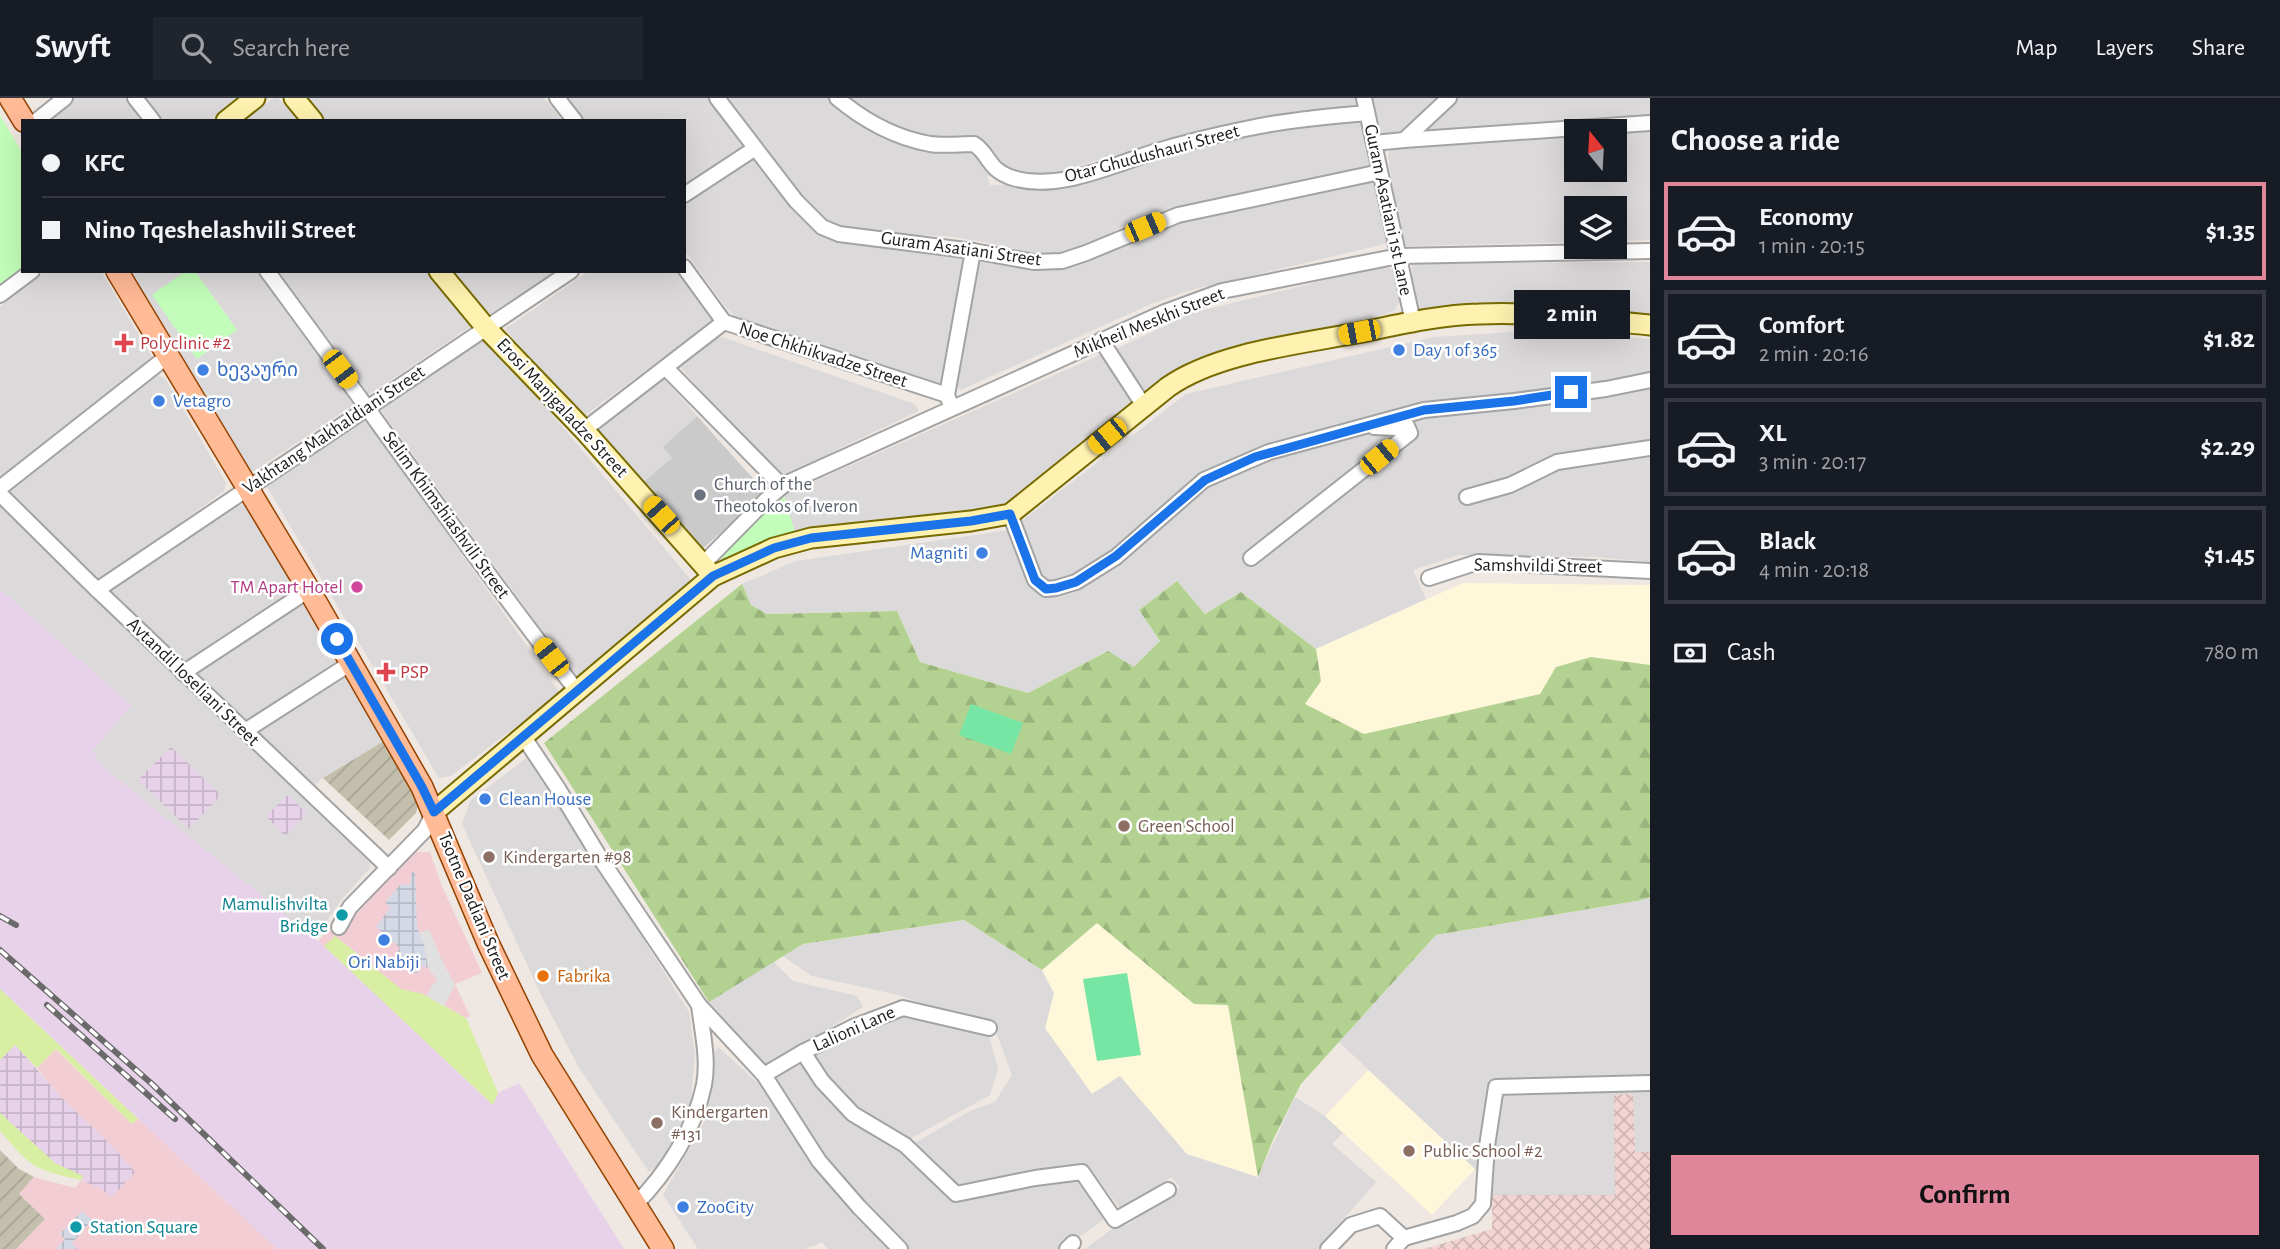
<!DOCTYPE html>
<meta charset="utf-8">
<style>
body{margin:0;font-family:"Alegreya Sans","Noto Sans Georgian",sans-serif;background:#20242c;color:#f1f3f6;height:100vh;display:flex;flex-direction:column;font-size:26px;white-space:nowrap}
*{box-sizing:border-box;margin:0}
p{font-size:23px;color:#9ea1a6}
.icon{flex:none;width:38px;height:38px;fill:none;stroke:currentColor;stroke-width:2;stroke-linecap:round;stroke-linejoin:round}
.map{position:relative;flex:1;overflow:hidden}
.side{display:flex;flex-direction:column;background:#171b24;width:630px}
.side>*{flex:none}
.top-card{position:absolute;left:21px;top:21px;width:665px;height:154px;border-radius:0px;box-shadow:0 7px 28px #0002;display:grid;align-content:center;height:154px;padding:0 21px;background:#171b24}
.needle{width:46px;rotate:342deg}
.tools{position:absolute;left:1564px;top:21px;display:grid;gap:14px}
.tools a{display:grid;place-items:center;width:63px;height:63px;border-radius:0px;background:#171b24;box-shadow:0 7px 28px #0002;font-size:35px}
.end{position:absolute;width:32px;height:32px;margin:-16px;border:9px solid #1a73e8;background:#fff;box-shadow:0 0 0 4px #fff}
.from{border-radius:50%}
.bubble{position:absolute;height:49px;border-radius:0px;background:#171b24;box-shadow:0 7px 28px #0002;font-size:23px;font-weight:700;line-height:49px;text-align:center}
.car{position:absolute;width:21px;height:42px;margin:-21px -10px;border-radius:9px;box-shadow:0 0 5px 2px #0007;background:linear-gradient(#f5c518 24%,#345 0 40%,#f5c518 0 76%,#345 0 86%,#f5c518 0)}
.top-card b{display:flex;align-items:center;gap:24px;height:66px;font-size:26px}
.top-card b+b{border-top:2px solid #363941}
.top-card i{width:18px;height:18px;background:#f1f3f6}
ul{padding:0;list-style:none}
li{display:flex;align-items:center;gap:21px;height:98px;margin:0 14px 10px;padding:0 7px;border:4px solid #363941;border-radius:0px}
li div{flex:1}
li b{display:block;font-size:26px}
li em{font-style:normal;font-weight:700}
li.active{border-color:#df869b}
li>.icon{width:63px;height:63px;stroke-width:1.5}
h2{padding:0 21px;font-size:32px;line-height:84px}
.pay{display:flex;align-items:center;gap:18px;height:77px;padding:0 21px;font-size:26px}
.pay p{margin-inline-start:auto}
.cta{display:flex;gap:14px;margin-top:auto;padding:14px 21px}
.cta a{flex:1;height:80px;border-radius:0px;background:#df869b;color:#111;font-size:28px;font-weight:700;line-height:80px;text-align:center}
header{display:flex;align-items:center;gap:42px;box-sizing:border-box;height:98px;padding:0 35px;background:#171b24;border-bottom:2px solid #363941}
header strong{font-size:33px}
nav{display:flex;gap:38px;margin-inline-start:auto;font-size:24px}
.search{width:490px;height:63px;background:#20242c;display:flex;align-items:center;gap:18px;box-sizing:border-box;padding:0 24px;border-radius:0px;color:#9ea1a6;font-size:26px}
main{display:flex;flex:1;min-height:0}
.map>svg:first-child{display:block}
</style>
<header>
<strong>Swyft</strong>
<div class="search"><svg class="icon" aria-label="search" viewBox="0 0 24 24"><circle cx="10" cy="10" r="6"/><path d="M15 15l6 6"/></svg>Search here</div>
<nav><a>Map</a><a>Layers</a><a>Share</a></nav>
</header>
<main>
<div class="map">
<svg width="1650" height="1151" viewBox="0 0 1650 1151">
<defs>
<pattern id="industrial-grid" width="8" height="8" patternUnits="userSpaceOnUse" patternTransform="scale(1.75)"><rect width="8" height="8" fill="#e8d2e9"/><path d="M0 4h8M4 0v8" fill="none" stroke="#c6b4c7"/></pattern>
<pattern id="military-cross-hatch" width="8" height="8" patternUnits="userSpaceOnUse" patternTransform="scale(1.75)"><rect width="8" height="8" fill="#f2d4d2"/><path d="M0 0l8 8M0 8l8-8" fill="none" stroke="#cfb5b4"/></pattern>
<pattern id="construction-furrows" width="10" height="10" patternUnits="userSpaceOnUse" patternTransform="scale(1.75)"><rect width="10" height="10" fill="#c4bfac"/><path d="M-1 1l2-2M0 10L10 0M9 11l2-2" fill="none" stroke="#a8a493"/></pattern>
<pattern id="forest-firs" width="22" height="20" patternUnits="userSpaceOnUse" patternTransform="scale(1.75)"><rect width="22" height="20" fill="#b3d292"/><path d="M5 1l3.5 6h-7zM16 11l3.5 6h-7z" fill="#99b47d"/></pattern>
<pattern id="plaza-grid" width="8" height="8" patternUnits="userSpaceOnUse" patternTransform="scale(1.75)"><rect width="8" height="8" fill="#d5d9e5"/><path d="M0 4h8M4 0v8" fill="none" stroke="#b6bac4"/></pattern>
</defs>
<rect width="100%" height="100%" fill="#efe7e1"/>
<g fill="#dbd9d9">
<polygon points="71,0 125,0 142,23 39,23"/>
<polygon points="145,0 238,0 210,23 163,23"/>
<polygon points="273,0 278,0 298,23 244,23"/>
<polygon points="304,0 544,0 563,23 323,23"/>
<polygon points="566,0 710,0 745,48 684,89 684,23 584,23"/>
<polygon points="727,0 828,0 868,27 973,51 1004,79 987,78 990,87 1084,85 1163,57 1247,36 1333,23 1361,25 1366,32 1372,68 1162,113 1128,126 1078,152 1065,157 1048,158 979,143 946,138 889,136 839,129 826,125 800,98"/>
<polygon points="848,0 1355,0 1357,9 1249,26 1142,49 1044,78 1017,75 1000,69 983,47 925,41 865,15"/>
<polygon points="1372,0 1440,0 1404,34 1382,37"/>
<polygon points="1458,0 1650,0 1650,20 1623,19 1421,35"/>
<polygon points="1650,30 1650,142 1615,143 1615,110 1577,110 1577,144 1403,148 1388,59 1389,54 1396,49 1577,35 1577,72 1615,72 1615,33"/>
<polygon points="754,58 811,128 824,139 846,144 964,157 967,166 942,286 758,232 739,222 727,211 684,152 684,106"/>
<polygon points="1374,80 1389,145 1187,193 1151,206 961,292 954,286 981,161 1042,170 1158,129"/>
<polygon points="1650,164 1650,220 1505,211 1416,213 1411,165"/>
<polygon points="1383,168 1391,171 1397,180 1399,204 1395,212 1384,217 1219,254 1190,263 1147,295 1139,292 1114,252 1192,215"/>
<polygon points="46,173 101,173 154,262 3,383 0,380 0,209"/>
<polygon points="122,173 186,173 153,198 237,232 195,173 257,173 356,305 248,377"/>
<polygon points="274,173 430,173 476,225 368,297"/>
<polygon points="448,173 560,173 496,217 485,219"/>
<polygon points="589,173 678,173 714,221 583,319 505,231"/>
<polygon points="1532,233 1650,241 1650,464 1595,459 1459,457 1413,472 1426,501 1316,551 1241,494 1160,543 1133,571 1108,553 1028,595 920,564 897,513 767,516 751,507 742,486 796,463 1010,432 1186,296 1434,239"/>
<polygon points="716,237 915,306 919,313 842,349 781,382 680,269"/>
<polygon points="487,239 691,482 576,579 380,311"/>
<polygon points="1104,255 1136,304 1013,405 998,410 819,431 796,438 784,397"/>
<polygon points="154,276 165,280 226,385 224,393 106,479 98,482 10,397 9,391"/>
<polygon points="660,276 697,318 663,349 672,360 641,386 595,335"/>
<polygon points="365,319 560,595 451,678 439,680 266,387"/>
<polygon points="0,399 94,490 239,639 370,765 369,771 341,802 315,841 102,668 93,653 130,607 0,491"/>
<polygon points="235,406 245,407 298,492 184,570 109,493 111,487"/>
<polygon points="301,503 305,504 337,567 246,624 240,622 192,578"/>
<polygon points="339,576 346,578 384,643 323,680 313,689 252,633"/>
<polygon points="529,658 689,914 695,957 690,1010 660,1065 649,1074 578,968 542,899 462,726 470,703"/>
<polygon points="1650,799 1650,1054 1635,1054 1633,996 1615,1098 1492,1097 1475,1071 1339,944 1436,837 1641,802"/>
<polygon points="964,822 1042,872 1054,895 1120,977 1187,1056 1258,1079 1295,999 1325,1018 1343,1035 1332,1046 1376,1084 1317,1151 1085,1151 1113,1130 1129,1126 1180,1089 1171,1079 1122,1113 1087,1067 972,1090 958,1089 913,1046 970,1013 995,1004 1012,977 994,928 966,922 899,897 812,878 783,858 803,846"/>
<polygon points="773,863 793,883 857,898 863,909 763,972 739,947 709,904"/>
<polygon points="898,916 988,934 998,971 990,997 906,1043 855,1013 811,959 870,925"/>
<polygon points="718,949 758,985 836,1095 890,1151 828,1151 822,1144 805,1151 698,1151 663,1097 707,1019 708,963"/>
<polygon points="806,964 853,1025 892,1043 957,1103 1083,1079 1107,1119 1062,1151 908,1151 830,1068 772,982"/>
</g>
<polygon fill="#f2ced4" points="414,754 430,754 442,788 482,875 455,886 470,918 466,920 423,896 401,891 339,841 161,1042 277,1151 16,1151 45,1121 19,1096 34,1079 75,1090 81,1082 99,1090 112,1099 124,1062 60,998 37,970 55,951 132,1026 138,1021 151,1032 328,832 330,833 336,826 342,831"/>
<g fill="url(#industrial-grid)">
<polygon points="171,649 221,697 189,731 138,682"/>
<polygon points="288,697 307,716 285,738 266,718"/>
<polygon points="15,946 60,998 115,1051 135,1074 112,1099 99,1090 81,1082 82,1078 55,1065 0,1015 0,962"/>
</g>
<g fill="#fff7da">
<polygon points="1177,483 1205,516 1241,494 1316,551 1463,485 1650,487 1650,799 1642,802 1436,837 1301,986 1273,1042 1258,1079 1187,1056 1120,978 1092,996 1045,930 1054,895 1042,872 964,822 803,846 773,863 742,486 751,507 767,516 897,513 920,564 1028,595 1108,553 1134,571 1160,543 1139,512"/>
<polygon points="1368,972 1475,1071 1432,1117 1325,1018"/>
</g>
<polygon fill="#cacaca" points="697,318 766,395 701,452 641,386 672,360 663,349"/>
<polygon fill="url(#military-cross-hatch)" points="1633,996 1635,1054 1650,1054 1650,1151 1424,1151 1492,1131 1492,1097 1615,1097 1614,997"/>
<polygon fill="#e8d2e9" points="0,491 131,607 93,653 102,668 324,848 493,1007 498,995 519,985 624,1151 277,1151 0,891"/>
<g fill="url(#construction-furrows)">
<polygon points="384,643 419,704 416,715 389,742 323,680"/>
<polygon points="0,1052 19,1071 34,1079 19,1096 45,1121 16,1151 0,1151"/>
</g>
<g fill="#d8eea2">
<polygon points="335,838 401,891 423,896 466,920 498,995 493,1007 324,848"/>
<polygon points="0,891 138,1021 132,1026 56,951 37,970 15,947 0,962"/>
<path d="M0 1015 55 1065 83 1078 81 1082C33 1071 32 1070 0 1033Z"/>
</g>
<polygon fill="url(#forest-firs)" points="1177,483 1205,516 1241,494 1316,551 1321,583 1305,606 1364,636 1540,596 1556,569 1591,559 1650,567 1650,799 1642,802 1436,837 1301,986 1273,1042 1258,1079 1228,907 1194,906 1097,825 1042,872 964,822 803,846 709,904 544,645 742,486 751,507 767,516 897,513 920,564 1028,595 1108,553 1134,569 1160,543 1139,512"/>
<g fill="#c2feb9">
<polygon points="0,17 23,56 23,169 0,187"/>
<polygon points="186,173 195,173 237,232 197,261 152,197"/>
<polygon points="784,397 796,438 726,468 719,456"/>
</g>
<g fill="#77e5a3">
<polygon points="971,606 1023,625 1011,656 959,637"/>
<polygon points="1127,875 1141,957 1097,963 1083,881"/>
</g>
<polygon fill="#e0e0e0" points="429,831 443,865 455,886 444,908 426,898 437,881 428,870 420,835"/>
<g fill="url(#plaza-grid)">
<polygon points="412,774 415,774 417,829 424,847 428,870 423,868 417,875 414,875 403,865 404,862 397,854 400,850 376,829 390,810 385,804 401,786 410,787"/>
<polygon points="82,1113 92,1122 72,1145 78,1151 56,1151 65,1141 60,1136"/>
</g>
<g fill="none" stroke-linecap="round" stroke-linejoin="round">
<defs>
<g id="street">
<polyline points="135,0 153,23"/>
<polyline points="557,0 575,23"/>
<polyline points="717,0 796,103 822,129 839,136 973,153 1034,164 1062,163 1086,155 1178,117 1380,74"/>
<path d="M837 0C863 22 896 40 930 46 944 48 960 46 974 46 990 56 987 72 1013 80 1058 94 1115 66 1157 53 1186 44 1216 37 1245 31 1286 22 1326 19 1367 15"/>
<polyline points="1364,0 1413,224"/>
<polyline points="36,23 65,0"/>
<polyline points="1404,42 1650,25"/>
<polyline points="1374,45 1404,42 1449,0"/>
<polyline points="684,97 754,51"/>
<polyline points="684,169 724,224 947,297"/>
<path d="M267 173C371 313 470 456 577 593"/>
<polyline points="0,197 32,173"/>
<polyline points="1101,242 1144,308"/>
<polyline points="666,270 782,388"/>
<polyline points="950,305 947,297 973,153"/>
<polyline points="584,332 724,224"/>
<polyline points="0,390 169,257"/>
<polyline points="0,396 89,484 389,770"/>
<polyline points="1467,399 1510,387 1557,364 1650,350"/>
<polyline points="1010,416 1035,482 1046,491 1056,490 1076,484 1116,459 1204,382 1269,354 1424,312 1514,303 1606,291 1650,282"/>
<polyline points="1251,460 1410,335 1407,328 1395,330 1374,329"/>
<polyline points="704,465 766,402 785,386 1165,214 1222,193 1399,158 1650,153"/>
<polyline points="1429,480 1478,464 1650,473"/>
<polyline points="97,492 571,173"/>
<polyline points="183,575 309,492"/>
<polyline points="245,633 351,565"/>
<polyline points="523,638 557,689 602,763 699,907 764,977 819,1063 859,1109 900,1151"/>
<polyline points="339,829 350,809 425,732 434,714"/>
<polyline points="803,954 822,983 853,1016 905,1047 956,1096 1035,1080 1082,1074 1115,1122 1168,1092"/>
<polyline points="764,977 803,954 853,929 903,910 989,930"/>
<path d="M635 1107C666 1076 695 1031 704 987 709 961 702 933 699 907"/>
<polyline points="1404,1140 1457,1125 1473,1118 1483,1106 1487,1048 1496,989 1650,985"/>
<polyline points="1067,1151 1073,1145"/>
<polyline points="1328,1151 1351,1127 1380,1118 1404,1140"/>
<polyline points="1394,1151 1404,1140"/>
</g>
<g id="secondary">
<polyline points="294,0 313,23"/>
<polyline points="226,23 255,0"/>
<polyline points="439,173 487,231 584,332 713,478"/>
<path d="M434 714 713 478 774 450 811 440 971 423 1010 416 1168 289C1216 255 1299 246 1357 235 1397 227 1438 217 1479 216 1535 213 1594 222 1650 227"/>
</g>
<g id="primary">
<polyline points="10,0 24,23"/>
<polyline points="117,173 309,492 422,689 488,845 542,957 663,1151"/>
</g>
</defs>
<use href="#street" stroke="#a3a3a3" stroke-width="18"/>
<use href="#secondary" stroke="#776a00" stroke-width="23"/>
<use href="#primary" stroke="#954300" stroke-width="24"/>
<use href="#street" stroke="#fff" stroke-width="14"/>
<use href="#secondary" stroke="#fff1af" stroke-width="19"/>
<use href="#primary" stroke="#ffba96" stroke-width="21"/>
<defs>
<g id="rail">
<polyline points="0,818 16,827"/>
<polyline points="0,852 152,986 323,1151"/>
<polyline points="47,907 175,1021"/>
</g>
</defs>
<use href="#rail" stroke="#6a6a6a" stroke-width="6"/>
<use href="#rail" stroke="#fff" stroke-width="3.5" stroke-dasharray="10" stroke-linecap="butt"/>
</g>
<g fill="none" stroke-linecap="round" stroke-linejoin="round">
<polyline stroke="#1a73e8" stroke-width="9" points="337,541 422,689 434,714 713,478 774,450 811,440 971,423 1010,416 1035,482 1046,491 1056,490 1076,484 1116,458 1205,382 1255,359 1424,312 1514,303 1571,294"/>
</g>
<g fill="#e0444e" stroke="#fff" stroke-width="2.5">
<path d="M120.5 234.5h7v7h7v7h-7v7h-7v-7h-7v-7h7z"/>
<path d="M382.5 563.5h7v7h7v7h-7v7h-7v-7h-7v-7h7z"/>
</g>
<g fill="#3f7fe0" stroke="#fff" stroke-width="2.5">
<circle cx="1399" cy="252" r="7"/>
<circle cx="203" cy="272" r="7"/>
<circle cx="159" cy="303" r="7"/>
<circle cx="982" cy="455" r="7"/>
<circle cx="485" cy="701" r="7"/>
<circle cx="384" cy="842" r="7"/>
<circle cx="683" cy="1109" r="7"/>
</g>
<circle fill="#6b7280" stroke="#fff" stroke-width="2.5" cx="700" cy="397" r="7"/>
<circle fill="#d1479c" stroke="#fff" stroke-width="2.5" cx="357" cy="489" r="7"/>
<g fill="#8d6e63" stroke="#fff" stroke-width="2.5">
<circle cx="1124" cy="728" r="7"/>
<circle cx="489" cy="759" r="7"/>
<circle cx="657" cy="1025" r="7"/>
<circle cx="1409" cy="1053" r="7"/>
</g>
<g fill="#0f9aa8" stroke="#fff" stroke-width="2.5">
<circle cx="342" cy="817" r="7"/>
<circle cx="76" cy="1129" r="7"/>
</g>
<circle fill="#e8710a" stroke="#fff" stroke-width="2.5" cx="543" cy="878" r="7"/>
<g text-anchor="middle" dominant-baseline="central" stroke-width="5" stroke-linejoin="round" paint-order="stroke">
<g font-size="19" fill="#1c1c1c" stroke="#fff">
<text transform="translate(1152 56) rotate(-15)">Otar Ghudushauri Street</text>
<text transform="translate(1388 112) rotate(78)">Guram Asatiani 1st Lane</text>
<text transform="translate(961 151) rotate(8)">Guram Asatiani Street</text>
<text transform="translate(1149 225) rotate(-22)">Mikheil Meskhi Street</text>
<text transform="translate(823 257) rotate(18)">Noe Chkhikvadze Street</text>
<text transform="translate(562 310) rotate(47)">Erosi Manjgaladze Street</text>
<text transform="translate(334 332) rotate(-34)">Vakhtang Makhaldiani Street</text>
<text transform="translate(446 417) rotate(54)">Selim Khimshiashvili Street</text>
<text transform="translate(1538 468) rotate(1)">Samshvildi Street</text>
<text transform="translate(193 584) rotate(44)">Avtandil Ioseliani Street</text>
<text transform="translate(474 808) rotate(67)">Tsotne Dadiani Street</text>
<text transform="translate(854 931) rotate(-24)">Lalioni Lane</text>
</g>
<g font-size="19" fill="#be3a42" stroke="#fff" text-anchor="start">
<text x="140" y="245">Polyclinic #2</text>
<text x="400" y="574">PSP</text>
</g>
<g font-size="19" fill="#366cbe" stroke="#fff" text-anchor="start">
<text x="1413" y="252">Day 1 of 365</text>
<text x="217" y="272">ხევაური</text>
<text x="173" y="303">Vetagro</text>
<text x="968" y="455" text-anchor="end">Magniti</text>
<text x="499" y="701">Clean House</text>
<text x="384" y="864" text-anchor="middle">Ori Nabiji</text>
<text x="697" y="1109">ZooCity</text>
</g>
<g font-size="19" fill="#5b616d" stroke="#fff" text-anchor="start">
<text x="714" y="386">Church of the<tspan x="714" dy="22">Theotokos of Iveron</tspan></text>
</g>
<g font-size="19" fill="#b23c85" stroke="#fff" text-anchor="end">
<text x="343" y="489">TM Apart Hotel</text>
</g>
<g font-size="19" fill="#785e54" stroke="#fff" text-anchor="start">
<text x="1138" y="728">Green School</text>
<text x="503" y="759">Kindergarten #98</text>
<text x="671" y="1014">Kindergarten<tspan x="671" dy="22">#131</tspan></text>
<text x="1423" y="1053">Public School #2</text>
</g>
<g font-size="19" fill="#0d838f" stroke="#fff" text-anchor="end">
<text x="328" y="806">Mamulishvilta<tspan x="328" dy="22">Bridge</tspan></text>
<text x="90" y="1129" text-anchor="start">Station Square</text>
</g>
<g font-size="19" fill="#c56008" stroke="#fff" text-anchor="start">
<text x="557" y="878">Fabrika</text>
</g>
</g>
</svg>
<div class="tools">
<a><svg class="needle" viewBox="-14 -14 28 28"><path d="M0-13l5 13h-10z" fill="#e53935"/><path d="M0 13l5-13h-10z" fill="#9ea1a6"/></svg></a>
<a><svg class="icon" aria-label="layers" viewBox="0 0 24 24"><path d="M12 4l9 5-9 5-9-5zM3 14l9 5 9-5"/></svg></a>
</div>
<i class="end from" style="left:337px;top:541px"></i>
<i class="end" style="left:1571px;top:294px"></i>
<div class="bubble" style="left:1514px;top:192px;width:116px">2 min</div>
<i class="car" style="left:1145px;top:129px;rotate:67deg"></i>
<i class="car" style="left:1359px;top:234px;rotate:259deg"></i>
<i class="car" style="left:340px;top:271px;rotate:143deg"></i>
<i class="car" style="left:1107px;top:338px;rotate:231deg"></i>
<i class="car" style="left:1379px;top:359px;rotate:51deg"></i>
<i class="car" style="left:661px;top:417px;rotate:318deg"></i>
<i class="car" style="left:551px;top:559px;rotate:322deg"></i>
<div class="top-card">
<b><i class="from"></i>KFC</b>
<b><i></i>Nino Tqeshelashvili Street</b>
</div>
</div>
<section class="side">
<h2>Choose a ride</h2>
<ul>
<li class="active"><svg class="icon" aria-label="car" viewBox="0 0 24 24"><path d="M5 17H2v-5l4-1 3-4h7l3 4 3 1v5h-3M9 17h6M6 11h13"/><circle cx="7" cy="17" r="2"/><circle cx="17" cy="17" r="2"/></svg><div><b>Economy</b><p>1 min · 20:15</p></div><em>$1.35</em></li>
<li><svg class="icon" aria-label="car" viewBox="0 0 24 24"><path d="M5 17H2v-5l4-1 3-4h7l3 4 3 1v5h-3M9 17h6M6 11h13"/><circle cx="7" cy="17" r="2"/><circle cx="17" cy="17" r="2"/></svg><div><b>Comfort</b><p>2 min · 20:16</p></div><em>$1.82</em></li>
<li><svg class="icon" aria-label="car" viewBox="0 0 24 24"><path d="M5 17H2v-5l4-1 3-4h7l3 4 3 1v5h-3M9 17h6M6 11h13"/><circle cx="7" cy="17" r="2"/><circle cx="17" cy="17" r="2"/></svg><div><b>XL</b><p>3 min · 20:17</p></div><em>$2.29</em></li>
<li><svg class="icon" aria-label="car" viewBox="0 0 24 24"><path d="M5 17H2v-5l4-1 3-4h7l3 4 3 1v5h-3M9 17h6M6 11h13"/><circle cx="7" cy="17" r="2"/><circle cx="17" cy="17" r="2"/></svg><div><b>Black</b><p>4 min · 20:18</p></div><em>$1.45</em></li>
</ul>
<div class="pay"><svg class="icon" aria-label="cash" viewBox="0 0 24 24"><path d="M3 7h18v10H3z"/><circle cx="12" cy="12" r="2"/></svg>Cash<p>780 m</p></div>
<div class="cta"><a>Confirm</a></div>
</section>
</main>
